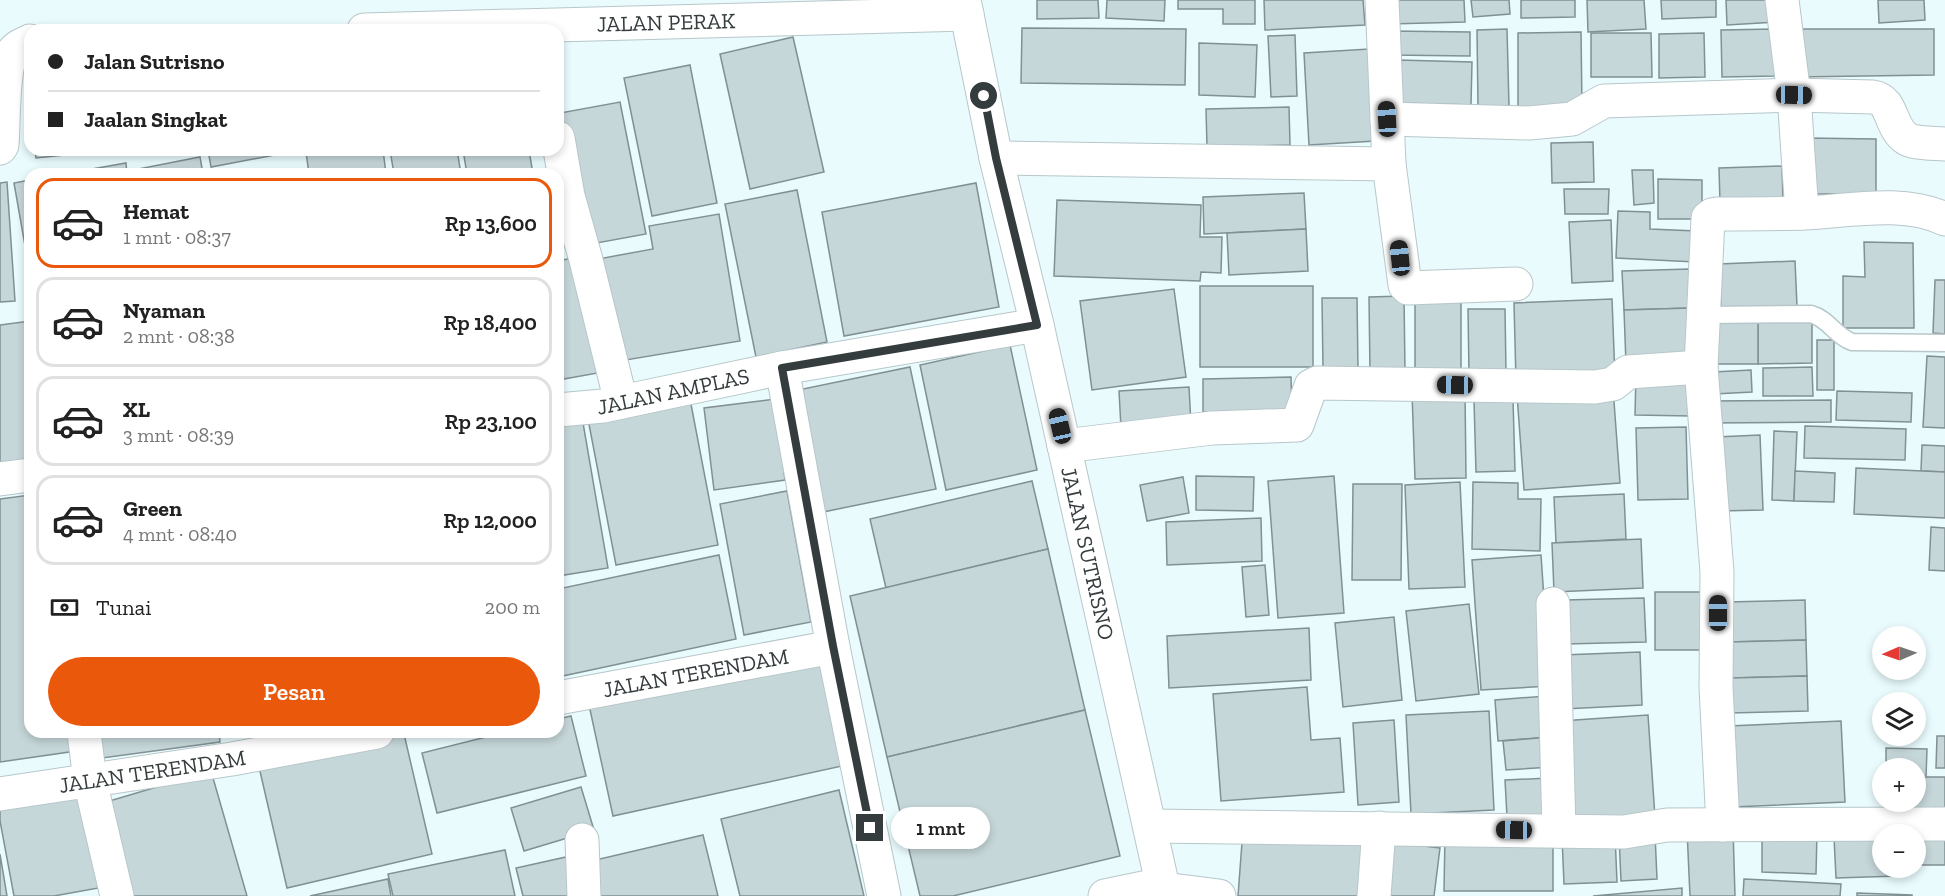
<!DOCTYPE html>
<html lang="id">
<meta charset="utf-8">
<style>
body{margin:0;font-family:"Zilla Slab",serif;background:#f6f6f6;color:#222;height:100vh;display:flex;flex-direction:column;font-size:22px;white-space:nowrap}
*{box-sizing:border-box;margin:0}
p{font-size:20px;color:#767676}
.icon{flex:none;width:33px;height:33px;fill:none;stroke:currentColor;stroke-width:2;stroke-linecap:round;stroke-linejoin:round}
.map{position:relative;flex:1;overflow:hidden}
.side{position:absolute;left:24px;top:168px;width:540px;height:570px;display:flex;flex-direction:column;background:#fff;border-radius:18px;box-shadow:0 3px 9px #0003}
.side>*{flex:none}
.top-card{position:absolute;left:24px;top:24px;width:540px;height:132px;border-radius:18px;box-shadow:0 3px 9px #0003;display:grid;align-content:center;height:132px;padding:0 24px;background:#fff}
.needle{width:39px;rotate:268deg}
.tools{position:absolute;left:1872px;top:626px;display:grid;gap:12px}
.tools a{display:grid;place-items:center;width:54px;height:54px;border-radius:50%;background:#fff;box-shadow:0 3px 9px #0003;font-size:30px}
.end{position:absolute;width:27px;height:27px;margin:-14px;border:8px solid #353c3d;background:#fff;box-shadow:0 0 0 3px #fff}
.from{border-radius:50%}
.bubble{position:absolute;height:42px;border-radius:21px;background:#fff;box-shadow:0 3px 9px #0003;font-size:20px;font-weight:600;line-height:42px;text-align:center}
.car{position:absolute;width:18px;height:36px;margin:-18px -9px;border-radius:8px;box-shadow:0 0 4px 2px #0007;background:linear-gradient(#222 24%,#8ab4d8 0 40%,#222 0 76%,#8ab4d8 0 86%,#222 0)}
.top-card b{display:flex;align-items:center;gap:21px;height:57px;font-size:22px}
.top-card b+b{border-top:2px solid #e0e0e0}
.top-card i{width:15px;height:15px;background:#222}
ul{padding:10px 0 0;list-style:none}
li{display:flex;align-items:center;gap:18px;height:90px;margin:0 12px 9px;padding:0 12px;border:3px solid #e0e0e0;border-radius:18px}
li div{flex:1}
li b{display:block;font-size:22px}
li em{font-style:normal;font-weight:600}
li.current{border-color:#ea580c}
li>.icon{width:54px;height:54px;stroke-width:1.5}
.pay{display:flex;align-items:center;gap:15px;height:66px;padding:0 24px;font-size:22px}
.pay p{margin-inline-start:auto}
.action{display:flex;gap:12px;margin-top:auto;padding:12px 24px}
.action a{flex:1;height:69px;border-radius:36px;background:#ea580c;color:#fff;font-size:24px;font-weight:600;line-height:69px;text-align:center}
.map>svg:first-child{display:block}
</style>
<div class="map">
<svg width="1945" height="896" viewBox="0 0 1945 896">
<rect width="100%" height="100%" fill="#e9fbfd"/>
<g fill="#c6d7d9" stroke="#819093" stroke-width="1.5">
<polygon points="1037,0 1098,0 1099,18 1037,19"/>
<polygon points="1107,0 1165,0 1164,21 1106,18"/>
<polygon points="1178,0 1255,0 1255,24 1223,24 1223,9 1178,9"/>
<polygon points="1264,0 1363,0 1365,25 1265,30"/>
<polygon points="1389,0 1464,0 1465,22 1390,24"/>
<polygon points="1471,0 1509,0 1510,14 1473,17"/>
<polygon points="1521,0 1575,0 1575,17 1521,18"/>
<polygon points="1587,0 1644,0 1646,29 1588,32"/>
<polygon points="1661,0 1716,0 1716,17 1662,19"/>
<polygon points="1726,0 1776,0 1777,22 1727,25"/>
<polygon points="1878,0 1924,0 1925,20 1879,23"/>
<polygon points="1022,28 1186,29 1185,85 1021,83"/>
<polygon points="1507,29 1509,106 1478,107 1477,30"/>
<polygon points="1774,29 1775,76 1722,77 1721,30"/>
<polygon points="1795,29 1934,29 1934,75 1795,77"/>
<polygon points="1390,31 1470,32 1470,56 1390,55"/>
<polygon points="1581,32 1582,107 1518,108 1518,33"/>
<polygon points="1591,33 1651,33 1652,77 1591,77"/>
<polygon points="1704,33 1705,77 1659,78 1659,34"/>
<polygon points="1295,35 1297,96 1271,97 1268,36"/>
<polygon points="793,37 824,172 750,189 720,54"/>
<polygon points="1199,43 1257,45 1255,97 1199,95"/>
<polygon points="1369,49 1375,141 1309,145 1304,53"/>
<polygon points="1398,60 1472,62 1471,105 1397,103"/>
<polygon points="690,65 717,203 652,216 624,78"/>
<polygon points="620,102 646,234 586,245 560,113"/>
<polygon points="1289,107 1290,145 1207,147 1206,109"/>
<polygon points="1807,138 1876,139 1876,194 1807,194"/>
<polygon points="1593,142 1594,182 1552,183 1551,143"/>
<polygon points="35,150 114,150 36,158"/>
<polygon points="208,150 274,150 275,155 211,167"/>
<polygon points="318,150 383,150 386,174 309,174 306,152"/>
<polygon points="390,150 457,150 461,174 394,174"/>
<polygon points="463,150 529,150 533,174 467,174"/>
<polygon points="200,157 203,174 129,174 128,171"/>
<polygon points="126,163 127,174 64,174"/>
<polygon points="1782,166 1783,200 1720,202 1719,168"/>
<polygon points="1632,170 1653,170 1654,203 1634,205"/>
<polygon points="1658,179 1702,180 1702,219 1658,219"/>
<polygon points="30,180 30,274 14,183"/>
<polygon points="7,182 15,301 0,302 0,183"/>
<polygon points="976,183 999,307 844,336 822,212"/>
<polygon points="1564,189 1609,189 1608,214 1565,214"/>
<polygon points="797,190 827,342 756,357 725,204"/>
<polygon points="1304,193 1306,229 1204,234 1203,197"/>
<polygon points="1057,200 1201,205 1200,237 1222,237 1221,273 1201,272 1200,281 1054,276"/>
<polygon points="1618,211 1650,212 1650,229 1696,231 1695,262 1616,258"/>
<polygon points="719,214 740,341 614,362 598,259 653,249 649,226"/>
<polygon points="1611,220 1613,281 1572,283 1569,222"/>
<polygon points="1306,229 1308,271 1229,275 1227,233"/>
<polygon points="1864,242 1913,243 1914,328 1843,328 1843,276 1865,277"/>
<polygon points="577,257 598,373 558,380 558,261"/>
<polygon points="1795,261 1797,306 1721,309 1719,264"/>
<polygon points="1689,269 1690,308 1624,310 1622,271"/>
<polygon points="1935,280 1945,280 1945,334 1933,333"/>
<rect x="1200" y="286" width="113" height="81"/>
<polygon points="1174,289 1186,377 1092,390 1080,301"/>
<polygon points="1404,296 1405,372 1370,373 1369,297"/>
<polygon points="1322,298 1357,298 1358,369 1323,369"/>
<rect x="1415" y="298" width="46" height="75"/>
<polygon points="1612,299 1615,378 1516,381 1514,303"/>
<polygon points="1690,308 1692,362 1626,364 1624,310"/>
<polygon points="1468,309 1505,309 1506,374 1469,374"/>
<polygon points="30,321 30,464 0,467 0,325"/>
<polygon points="1758,321 1812,321 1812,363 1758,364"/>
<polygon points="1758,321 1758,364 1713,364 1712,322"/>
<rect x="1817" y="340" width="17" height="50"/>
<polygon points="1010,345 1037,470 946,490 920,365"/>
<polygon points="1927,356 1945,357 1945,428 1923,427"/>
<polygon points="910,367 936,489 823,512 798,390"/>
<polygon points="1812,367 1813,396 1763,396 1763,368"/>
<polygon points="1751,370 1752,392 1714,394 1713,372"/>
<polygon points="1636,375 1691,376 1691,416 1635,415"/>
<polygon points="1291,377 1292,410 1203,412 1203,379"/>
<polygon points="1189,387 1191,424 1121,428 1119,391"/>
<polygon points="1613,388 1620,483 1524,490 1517,395"/>
<polygon points="1465,391 1466,478 1415,479 1412,393"/>
<polygon points="1837,391 1912,393 1911,422 1836,420"/>
<polygon points="690,399 718,545 616,565 588,419"/>
<polygon points="775,399 785,480 714,490 704,408"/>
<polygon points="1513,399 1515,471 1476,472 1474,400"/>
<polygon points="1831,400 1831,422 1709,423 1708,401"/>
<polygon points="582,417 608,568 558,576 558,421"/>
<polygon points="1805,426 1906,429 1905,460 1804,458"/>
<polygon points="1686,427 1688,499 1638,500 1636,428"/>
<polygon points="1774,431 1797,432 1794,501 1772,500"/>
<polygon points="1760,435 1763,510 1719,511 1716,437"/>
<polygon points="1922,445 1945,446 1945,472 1921,471"/>
<polygon points="1856,468 1945,472 1945,518 1854,514"/>
<polygon points="1795,471 1835,473 1834,502 1794,501"/>
<polygon points="1196,476 1254,477 1253,511 1196,510"/>
<polygon points="1334,476 1344,613 1278,618 1268,481"/>
<polygon points="1183,477 1189,513 1147,521 1140,485"/>
<polygon points="1032,481 1048,549 886,588 870,519"/>
<polygon points="1460,482 1465,587 1409,589 1405,485"/>
<polygon points="1473,482 1518,483 1518,499 1541,499 1540,551 1472,549"/>
<polygon points="1353,484 1402,484 1401,580 1352,580"/>
<polygon points="787,491 811,622 744,635 720,504"/>
<polygon points="1624,494 1626,539 1556,543 1554,497"/>
<polygon points="30,495 30,732 73,732 76,751 0,762 0,499"/>
<polygon points="1261,518 1262,561 1167,565 1166,522"/>
<polygon points="1931,527 1945,528 1945,571 1929,570"/>
<polygon points="1641,539 1643,588 1554,592 1552,543"/>
<polygon points="1048,549 1085,710 887,757 850,596"/>
<polygon points="719,555 736,639 558,677 558,589"/>
<polygon points="1541,555 1550,686 1481,690 1472,560"/>
<polygon points="1265,565 1269,615 1246,617 1242,567"/>
<rect x="1655" y="592" width="55" height="58"/>
<polygon points="1644,598 1646,642 1566,644 1565,600"/>
<polygon points="1805,600 1806,640 1728,642 1727,602"/>
<polygon points="1469,604 1479,694 1416,701 1406,611"/>
<polygon points="1394,617 1402,700 1343,707 1335,623"/>
<polygon points="1309,628 1311,680 1169,688 1167,636"/>
<polygon points="1806,640 1807,676 1730,678 1728,642"/>
<polygon points="1640,652 1642,705 1564,709 1562,655"/>
<polygon points="818,654 842,766 613,816 589,705"/>
<polygon points="1807,676 1808,711 1730,713 1730,678"/>
<polygon points="1307,687 1311,740 1340,738 1344,792 1221,801 1213,694"/>
<polygon points="1547,696 1550,737 1498,741 1495,700"/>
<polygon points="1085,710 1120,856 953,896 920,896 887,757"/>
<polygon points="1489,711 1494,810 1411,814 1406,715"/>
<polygon points="1648,715 1655,817 1567,822 1561,721"/>
<polygon points="571,716 586,776 437,813 422,753 506,732 558,732 558,719"/>
<polygon points="1394,720 1399,802 1358,805 1353,723"/>
<polygon points="1841,721 1845,802 1733,807 1729,726"/>
<polygon points="92,732 219,732 220,742 95,759"/>
<polygon points="404,734 432,854 287,888 259,767"/>
<polygon points="1937,736 1945,736 1945,768 1936,768"/>
<polygon points="1550,737 1552,767 1506,770 1503,741"/>
<polygon points="1886,748 1927,749 1926,777 1945,777 1945,811 1885,810 1885,801 1916,801 1916,768 1886,768"/>
<polygon points="211,771 247,896 133,896 106,802"/>
<polygon points="1549,778 1551,814 1507,817 1505,780"/>
<polygon points="581,787 594,830 524,851 511,808"/>
<polygon points="839,790 864,896 740,896 721,819"/>
<polygon points="86,791 104,887 54,896 14,896 0,821 0,807"/>
<polygon points="1733,828 1735,896 1690,896 1687,830"/>
<polygon points="1243,829 1366,837 1362,896 1238,896"/>
<polygon points="1945,830 1945,865 1916,865 1916,834"/>
<polygon points="1762,831 1817,833 1816,874 1762,872"/>
<polygon points="1655,834 1657,879 1621,881 1619,836"/>
<polygon points="1882,834 1882,867 1898,867 1898,876 1836,878 1834,837"/>
<polygon points="703,835 718,896 599,896 591,861"/>
<polygon points="1445,835 1553,835 1553,891 1444,891"/>
<polygon points="1615,835 1617,882 1564,884 1562,837"/>
<polygon points="1384,841 1440,848 1434,896 1377,896"/>
<polygon points="505,850 515,896 393,896 388,874"/>
<polygon points="0,854 7,896 0,896"/>
<polygon points="566,857 575,896 523,896 516,868"/>
<polygon points="388,879 391,896 310,896"/>
<polygon points="1744,879 1841,884 1840,896 1743,896"/>
<polygon points="1682,888 1682,896 1593,896"/>
<polygon points="1857,893 1912,895 1912,896 1857,896"/>
</g>
<g fill="none" stroke-linecap="round" stroke-linejoin="round">
<defs>
<path id="service" d="M1703 315 1811 314C1829 319 1835 336 1852 342L1945 343"/>
<g id="minor">
<polyline points="1382,0 1389,164 1405,285 1408,288 1516,284"/>
<polyline points="1782,0 1794,95 1802,213"/>
<path id="s1" d="M364 30 967 14"/>
<path d="M1387 119 1529 123 1572 119 1604 101 1794 95 1873 97C1894 100 1889 128 1907 139 1917 144 1934 143 1945 144"/>
<polyline points="558,138 568,196 586,260 621,402"/>
<path d="M0 148 2 145C4 123 2 74 11 55 15 47 22 45 30 41"/>
<polyline points="996,158 1389,164"/>
<polyline points="782,368 833,647 884,896"/>
<path id="s2" d="M558 410 603 406 782 368 1037 325"/>
<polyline points="1064,446 1212,428 1297,425 1311,386 1317,383 1595,387 1613,384 1628,372 1701,367"/>
<polyline points="0,479 30,475"/>
<polyline points="1553,604 1559,831"/>
<path id="s3" d="M558 698 833 647"/>
<polyline points="84,732 90,781 117,896"/>
<path id="s4" d="M0 794 232 759 377 732"/>
<path d="M1723 825 1716 687 1717 572 1701 367 1708 218 1712 215 1717 214C1746 214 1775 214 1804 213 1849 211 1903 199 1945 219"/>
<polyline points="1150,826 1624,832 1667,825 1945,824"/>
<polyline points="582,840 584,896"/>
<polyline points="1164,889 1219,896"/>
<polyline points="1105,896 1163,884"/>
<polyline points="1374,896 1379,828"/>
</g>
<g id="primary">
<path id="s5" d="M964 0 996 158 1037 325 1165 896"/>
</g>
</defs>
<use href="#service" stroke="#b7c7ca" stroke-width="19"/>
<use href="#minor" stroke="#b7c7ca" stroke-width="35"/>
<use href="#primary" stroke="#b7c7ca" stroke-width="35"/>
<use href="#service" stroke="#fff" stroke-width="16"/>
<use href="#minor" stroke="#fff" stroke-width="33"/>
<use href="#primary" stroke="#fff" stroke-width="33"/>
</g>
<g fill="none" stroke-linecap="round" stroke-linejoin="round">
<polyline stroke="#353c3d" stroke-width="8" points="870,828 833,646 782,368 1037,325 996,158 984,96"/>
</g>
<g text-anchor="middle" dominant-baseline="central" stroke-width="4.5" stroke-linejoin="round" paint-order="stroke">
<g font-size="22" fill="#353c3d" stroke="#fff">
<text stroke="none"><textPath href="#s1" startOffset="302">JALAN PERAK</textPath></text>
<text stroke="none"><textPath href="#s2" startOffset="117">JALAN AMPLAS</textPath></text>
<text stroke="none"><textPath href="#s5" startOffset="567">JALAN SUTRISNO</textPath></text>
<text stroke="none"><textPath href="#s3" startOffset="140">JALAN TERENDAM</textPath></text>
<text stroke="none"><textPath href="#s4" startOffset="154">JALAN TERENDAM</textPath></text>
</g>
</g>
</svg>
<div class="tools">
<a><svg class="needle" viewBox="-14 -14 28 28"><path d="M0-13l5 13h-10z" fill="#e53935"/><path d="M0 13l5-13h-10z" fill="#767676"/></svg></a>
<a><svg class="icon" aria-label="layers" viewBox="0 0 24 24"><path d="M12 4l9 5-9 5-9-5zM3 14l9 5 9-5"/></svg></a>
<a>+</a>
<a>−</a>
</div>
<i class="end from" style="left:984px;top:96px"></i>
<i class="end" style="left:870px;top:828px"></i>
<div class="bubble" style="left:891px;top:807px;width:99px">1 mnt</div>
<i class="car" style="left:1794px;top:95px;rotate:91deg"></i>
<i class="car" style="left:1387px;top:119px;rotate:357deg"></i>
<i class="car" style="left:1400px;top:258px;rotate:354deg"></i>
<i class="car" style="left:1455px;top:385px;rotate:271deg"></i>
<i class="car" style="left:1060px;top:426px;rotate:347deg"></i>
<i class="car" style="left:1718px;top:613px;rotate:0deg"></i>
<i class="car" style="left:1514px;top:830px;rotate:271deg"></i>
<div class="top-card">
<b><i class="from"></i>Jalan Sutrisno</b>
<b><i></i>Jaalan Singkat</b>
</div>
<section class="side">
<ul>
<li class="current"><svg class="icon" aria-label="car" viewBox="0 0 24 24"><path d="M5 17H2v-5l4-1 3-4h7l3 4 3 1v5h-3M9 17h6M6 11h13"/><circle cx="7" cy="17" r="2"/><circle cx="17" cy="17" r="2"/></svg><div><b>Hemat</b><p>1 mnt · 08:37</p></div><em>Rp 13,600</em></li>
<li><svg class="icon" aria-label="car" viewBox="0 0 24 24"><path d="M5 17H2v-5l4-1 3-4h7l3 4 3 1v5h-3M9 17h6M6 11h13"/><circle cx="7" cy="17" r="2"/><circle cx="17" cy="17" r="2"/></svg><div><b>Nyaman</b><p>2 mnt · 08:38</p></div><em>Rp 18,400</em></li>
<li><svg class="icon" aria-label="car" viewBox="0 0 24 24"><path d="M5 17H2v-5l4-1 3-4h7l3 4 3 1v5h-3M9 17h6M6 11h13"/><circle cx="7" cy="17" r="2"/><circle cx="17" cy="17" r="2"/></svg><div><b>XL</b><p>3 mnt · 08:39</p></div><em>Rp 23,100</em></li>
<li><svg class="icon" aria-label="car" viewBox="0 0 24 24"><path d="M5 17H2v-5l4-1 3-4h7l3 4 3 1v5h-3M9 17h6M6 11h13"/><circle cx="7" cy="17" r="2"/><circle cx="17" cy="17" r="2"/></svg><div><b>Green</b><p>4 mnt · 08:40</p></div><em>Rp 12,000</em></li>
</ul>
<div class="pay"><svg class="icon" aria-label="cash" viewBox="0 0 24 24"><path d="M3 7h18v10H3z"/><circle cx="12" cy="12" r="2"/></svg>Tunai<p>200 m</p></div>
<div class="action"><a>Pesan</a></div>
</section>
</div>
